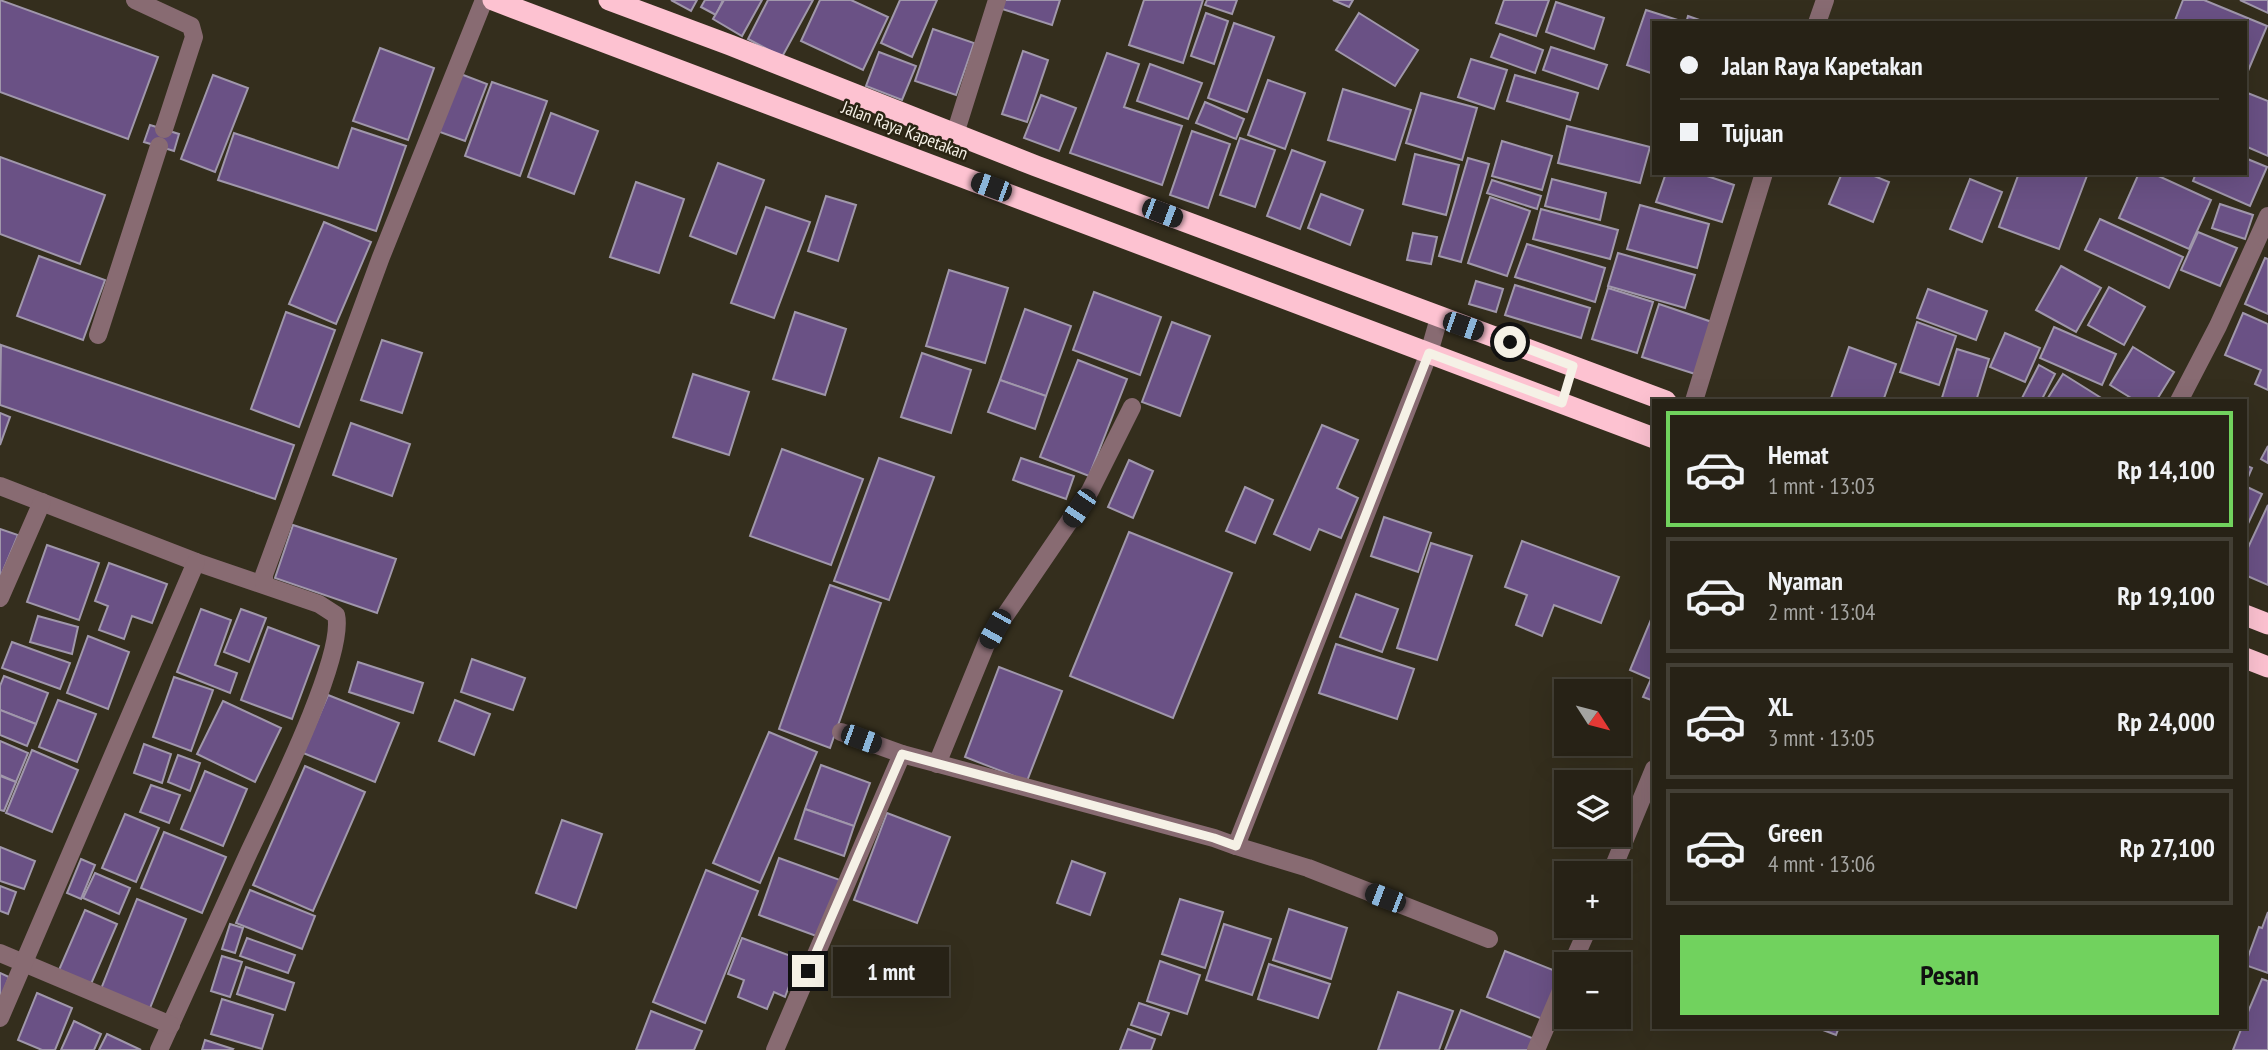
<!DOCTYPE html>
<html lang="id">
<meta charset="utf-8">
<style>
body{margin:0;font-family:"PT Sans Narrow",sans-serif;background:#332f23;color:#f1f3f6;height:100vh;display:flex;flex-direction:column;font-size:26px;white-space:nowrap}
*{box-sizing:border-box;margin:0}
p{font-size:23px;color:#a4a4a1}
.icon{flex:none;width:38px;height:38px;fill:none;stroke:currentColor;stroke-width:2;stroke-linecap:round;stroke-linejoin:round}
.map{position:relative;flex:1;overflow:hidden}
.panel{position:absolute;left:1652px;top:399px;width:595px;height:630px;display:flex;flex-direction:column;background:#272216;border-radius:0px;box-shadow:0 7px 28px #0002,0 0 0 2px #433f35}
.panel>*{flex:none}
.top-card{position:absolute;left:1652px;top:21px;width:595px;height:154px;border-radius:0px;box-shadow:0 7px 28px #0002,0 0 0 2px #433f35;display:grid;align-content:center;height:154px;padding:0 28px;background:#272216}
.needle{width:46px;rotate:126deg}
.fabs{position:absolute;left:1554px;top:679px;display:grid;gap:14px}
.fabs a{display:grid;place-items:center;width:77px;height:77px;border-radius:0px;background:#272216;box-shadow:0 7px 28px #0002,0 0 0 2px #433f35;font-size:35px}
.end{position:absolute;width:32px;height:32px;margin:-16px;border:9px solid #f5f1e6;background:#111;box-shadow:0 0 0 4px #111}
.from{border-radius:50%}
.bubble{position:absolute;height:49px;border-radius:0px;background:#272216;box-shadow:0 7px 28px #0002,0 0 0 2px #433f35;font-size:23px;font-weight:700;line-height:49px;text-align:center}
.car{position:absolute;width:21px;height:42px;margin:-21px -10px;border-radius:9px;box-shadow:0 0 5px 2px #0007;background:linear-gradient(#222 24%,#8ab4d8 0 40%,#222 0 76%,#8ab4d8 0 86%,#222 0)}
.top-card b{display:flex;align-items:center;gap:24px;height:66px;font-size:26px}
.top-card b+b{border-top:2px solid #433f35}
.top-card i{width:18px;height:18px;background:#f1f3f6}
ul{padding:12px 0 0;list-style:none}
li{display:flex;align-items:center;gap:21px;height:116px;margin:0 14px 10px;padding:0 14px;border:4px solid #433f35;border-radius:0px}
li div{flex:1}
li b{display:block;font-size:26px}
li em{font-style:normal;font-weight:700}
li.current{border-color:#71d25e}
li>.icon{width:63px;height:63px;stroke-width:1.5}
.primary-button{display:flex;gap:14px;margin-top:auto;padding:14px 28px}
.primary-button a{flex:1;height:80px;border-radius:0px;background:#71d25e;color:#111;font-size:28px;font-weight:700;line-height:80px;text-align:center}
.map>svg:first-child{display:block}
</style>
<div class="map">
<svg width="2268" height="1050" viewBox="0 0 2268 1050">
<rect width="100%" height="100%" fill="#342e1d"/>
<g fill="#6a5185" stroke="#a097ab" stroke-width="2">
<polygon points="0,0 158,57 128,139 0,92"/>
<polygon points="671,0 697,0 691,11"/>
<polygon points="705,0 723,0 716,15 701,7"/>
<polygon points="724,0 762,0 742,36 713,19"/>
<polygon points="768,0 813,0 782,57 748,39"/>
<polygon points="820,0 851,0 888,17 863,70 801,41"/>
<polygon points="900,0 937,0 912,57 881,43"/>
<polygon points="998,0 1060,0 1052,25 996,7"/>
<polygon points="1144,0 1203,0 1183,63 1129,45"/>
<polygon points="1207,0 1237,0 1232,14 1205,5"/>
<polygon points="1333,0 1353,0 1349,7"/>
<polygon points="1504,0 1549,0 1536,36 1496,23"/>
<polygon points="2183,0 2204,0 2267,26 2245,78 2245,23 2174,23"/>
<polygon points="2240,0 2268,0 2268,13"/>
<polygon points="1556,2 1604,18 1594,49 1546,32"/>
<polygon points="1646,10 1684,22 1654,23 1654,74 1627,65"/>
<polygon points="1206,13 1228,21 1214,64 1191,56"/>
<polygon points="1359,13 1418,50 1395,86 1336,50"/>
<polygon points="1688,16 1708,23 1686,23"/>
<polygon points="1234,23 1274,37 1247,112 1208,98"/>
<polygon points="933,29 974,43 956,95 915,81"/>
<polygon points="1500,34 1543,50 1535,73 1491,57"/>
<polygon points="1551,47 1607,65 1598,89 1543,70"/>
<polygon points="380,48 434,68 408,140 353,121"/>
<polygon points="1023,51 1048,60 1027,122 1002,114"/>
<polygon points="879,52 916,66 902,100 866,86"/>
<polygon points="1107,53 1139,64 1124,107 1182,126 1162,185 1070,153"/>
<polygon points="1471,59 1507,70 1494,109 1458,97"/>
<polygon points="1150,64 1202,83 1188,119 1137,101"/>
<polygon points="458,73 487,84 465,141 437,131"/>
<polygon points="213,75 248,88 215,172 181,159"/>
<polygon points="1515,75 1578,93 1570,120 1507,101"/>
<polygon points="1268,80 1305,93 1285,149 1248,135"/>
<polygon points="492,82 547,101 520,176 465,156"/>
<polygon points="1343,89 1411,110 1395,160 1328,140"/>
<polygon points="2245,92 2268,101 2268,156 2245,146"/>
<polygon points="1421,93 1477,108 1462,160 1406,143"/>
<polygon points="1041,95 1076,108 1059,151 1024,138"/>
<polygon points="1205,102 1244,119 1236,139 1196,123"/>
<polygon points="551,113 598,131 574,194 528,177"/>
<polygon points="150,125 179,134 174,151 144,142"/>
<polygon points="1567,126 1650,147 1640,183 1558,163"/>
<polygon points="352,128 406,146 376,231 218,180 234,133 338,168"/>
<polygon points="1192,131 1230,144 1208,208 1170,195"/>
<polygon points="1240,138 1275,150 1255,207 1220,195"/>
<polygon points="1502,141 1552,156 1542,190 1492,176"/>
<polygon points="1292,150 1325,162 1300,229 1267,216"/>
<polygon points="1415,154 1459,165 1446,215 1403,204"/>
<polygon points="0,157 105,195 80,264 0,234"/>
<polygon points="1468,158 1489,164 1461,262 1439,256"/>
<polygon points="2245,158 2267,167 2250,206 2193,181 2196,173 2245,173"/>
<polygon points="718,163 764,180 736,254 690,236"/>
<polygon points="1666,173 1698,173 1734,185 1722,222 1656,202"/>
<polygon points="1842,173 1867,173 1889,182 1873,222 1829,204"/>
<polygon points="2019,173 2088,173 2059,249 1999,227"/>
<polygon points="2139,173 2152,173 2211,200 2189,249 2119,218"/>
<polygon points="1552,179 1606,193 1600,220 1545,206"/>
<polygon points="1970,179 2002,192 1982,242 1950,229"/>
<polygon points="1492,180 1541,196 1537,209 1487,193"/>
<polygon points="636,182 684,199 659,273 610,257"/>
<polygon points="1321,194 1363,210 1350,245 1308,228"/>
<polygon points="826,196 856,205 838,261 808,251"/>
<polygon points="1490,197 1530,211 1507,276 1468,263"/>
<polygon points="2220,204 2253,215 2245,239 2212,228"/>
<polygon points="1640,205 1709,224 1697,268 1627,249"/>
<polygon points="766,207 810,222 774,318 731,303"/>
<polygon points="1541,209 1618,230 1610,259 1533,239"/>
<polygon points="2100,219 2183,257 2169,288 2085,250"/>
<polygon points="324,222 371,242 336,324 289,304"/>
<polygon points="2198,232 2237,248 2220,286 2181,270"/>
<polygon points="1413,233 1437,237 1431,264 1407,260"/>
<polygon points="1527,244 1605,268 1595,302 1515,277"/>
<polygon points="1618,253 1695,275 1685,308 1608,286"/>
<polygon points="39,256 105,280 83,340 17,316"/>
<polygon points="2265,258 2268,259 2268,314 2245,304"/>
<polygon points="2061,266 2101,288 2076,332 2036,310"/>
<polygon points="949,270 1008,288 985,363 926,346"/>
<polygon points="1476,281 1503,289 1496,312 1469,304"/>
<polygon points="1515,285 1590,308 1581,338 1505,315"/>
<polygon points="2109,287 2145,307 2124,345 2088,325"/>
<polygon points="1608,288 1653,302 1637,353 1592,339"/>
<polygon points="1928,289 1987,311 1976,340 1917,318"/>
<polygon points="1094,292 1161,317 1140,375 1073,350"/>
<polygon points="1659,304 1712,322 1695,374 1642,357"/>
<polygon points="1025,309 1071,326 1046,396 1000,380"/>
<polygon points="286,312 335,330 299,427 251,409"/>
<polygon points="795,312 846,329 825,395 773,379"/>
<polygon points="2243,313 2268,324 2268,390 2255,384 2261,370 2225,355"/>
<polygon points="1172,322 1210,336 1180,416 1142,402"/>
<polygon points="1917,322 1956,336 1939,385 1900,372"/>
<polygon points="2054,327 2116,354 2102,385 2040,358"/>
<polygon points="2005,333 2040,348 2025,382 1990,367"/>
<polygon points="382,340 422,353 402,413 361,400"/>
<polygon points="1,345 294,445 275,499 0,405"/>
<polygon points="1849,347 1896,364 1883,401 1830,401"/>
<polygon points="2133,347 2174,372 2156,401 2136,401 2110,385"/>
<polygon points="1957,349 1989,359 1976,401 1941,401"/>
<polygon points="922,353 971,370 951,433 901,417"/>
<polygon points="1078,360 1127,379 1089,476 1040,457"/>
<polygon points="2039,365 2055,374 2041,401 2027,401 2022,398"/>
<polygon points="693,374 749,392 729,455 673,437"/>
<polygon points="2063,374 2106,401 2046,401"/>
<polygon points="1000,380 1046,396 1035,429 988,412"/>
<polygon points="0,413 10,417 0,445"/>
<polygon points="351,423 410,444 392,496 333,475"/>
<polygon points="1322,425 1358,440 1337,488 1358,498 1341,538 1319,529 1310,550 1274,534"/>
<polygon points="2268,446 2268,463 2261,459"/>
<polygon points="782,449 863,479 831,565 750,536"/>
<polygon points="879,458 934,477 889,600 834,581"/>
<polygon points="1021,458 1074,476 1066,499 1013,480"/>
<polygon points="1129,460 1153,471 1133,518 1108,507"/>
<polygon points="2245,465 2252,468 2245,484"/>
<polygon points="2245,486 2262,494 2246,528 2245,528"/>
<polygon points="1245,487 1273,500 1255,543 1226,531"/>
<polygon points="2268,505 2268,585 2245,575 2245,554"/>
<polygon points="1384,517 1431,533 1418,572 1371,556"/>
<polygon points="293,525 396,559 377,613 275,578"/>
<polygon points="0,529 18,535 0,578"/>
<polygon points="1129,532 1232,573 1173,718 1070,676"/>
<polygon points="1522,541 1619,577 1601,623 1554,605 1542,636 1516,625 1527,595 1505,587"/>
<polygon points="1431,543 1472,556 1437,660 1397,648"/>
<polygon points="47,545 99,563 79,620 27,602"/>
<polygon points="109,563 167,584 152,623 132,616 124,639 99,630 108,606 95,601"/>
<polygon points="830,585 881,603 830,748 779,729"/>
<polygon points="1356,594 1398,609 1382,652 1340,637"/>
<polygon points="201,609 231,620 215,665 237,673 230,693 177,672"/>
<polygon points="241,609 266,618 249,662 224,652"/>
<polygon points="38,616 78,627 72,654 30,642"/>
<polygon points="1652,617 1654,618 1654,701 1643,697 1651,679 1630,670"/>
<polygon points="268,627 319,646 292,719 241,700"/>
<polygon points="88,636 129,652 108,709 67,693"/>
<polygon points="12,642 70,663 60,689 2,668"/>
<polygon points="1336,644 1414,669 1397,719 1319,693"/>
<polygon points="472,659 525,678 513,710 461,692"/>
<polygon points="358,662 423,683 413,713 349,692"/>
<polygon points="999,667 1062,691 1027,781 965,757"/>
<polygon points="4,676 48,693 36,724 0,710 0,686"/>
<polygon points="174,677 213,690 191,751 153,737"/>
<polygon points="328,695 399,723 375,782 303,753"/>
<polygon points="58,700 96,714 77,762 39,747"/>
<polygon points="455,700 490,714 474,755 439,741"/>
<polygon points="223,701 281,728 255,782 197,754"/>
<polygon points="0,710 36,724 27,746 0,735"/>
<polygon points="769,732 817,752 760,883 713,863"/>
<polygon points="0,741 28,753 16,782 0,775"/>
<polygon points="144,744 171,754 162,783 134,773"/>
<polygon points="32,750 78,770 52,832 6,813"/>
<polygon points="178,755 200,763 190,791 168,782"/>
<polygon points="821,765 870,783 854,826 805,809"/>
<polygon points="305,766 365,792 313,911 253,885"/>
<polygon points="205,771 247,789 223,846 181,829"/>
<polygon points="0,776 16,782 4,811 0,810"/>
<polygon points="151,785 180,795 169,823 140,812"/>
<polygon points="805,809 854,826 844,856 795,839"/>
<polygon points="887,813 950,837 917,923 854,900"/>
<polygon points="125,814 159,828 136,882 102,868"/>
<polygon points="562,820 602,834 576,908 536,893"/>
<polygon points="164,832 226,857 202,913 141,888"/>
<polygon points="0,847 35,861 24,889 0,881"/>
<polygon points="779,858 840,880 819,937 759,915"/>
<polygon points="81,859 95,865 81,899 67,893"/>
<polygon points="1072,861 1105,873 1090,915 1057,903"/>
<polygon points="706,870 758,891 705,1023 653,1002"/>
<polygon points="95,873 130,888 119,914 83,898"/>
<polygon points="0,886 16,892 8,914 0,911"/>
<polygon points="250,890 315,916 302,949 236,923"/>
<polygon points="137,899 186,919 148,1013 99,994"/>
<polygon points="1180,899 1223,912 1205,968 1162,954"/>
<polygon points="1289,909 1347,928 1331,979 1273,960"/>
<polygon points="85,910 117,924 91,984 59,970"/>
<polygon points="2268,912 2268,973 2245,965 2259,927 2262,928"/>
<polygon points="230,924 243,928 235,953 222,949"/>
<polygon points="1224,924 1271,939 1252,995 1206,980"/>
<polygon points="247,938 295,955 288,973 240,956"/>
<polygon points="742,938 799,959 785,997 774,992 767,1009 738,997 744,980 728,974"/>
<polygon points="1505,951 1563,974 1545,1020 1487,997"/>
<polygon points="222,956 242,962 230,997 211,991"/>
<polygon points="1160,961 1200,975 1187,1014 1147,1001"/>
<polygon points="1269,964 1330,984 1318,1018 1258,999"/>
<polygon points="246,967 294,983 285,1010 237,994"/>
<polygon points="0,973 9,977 0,1001"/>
<polygon points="2262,979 2268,981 2268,1050 2233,1050 2242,1027 2245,1027 2245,1019"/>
<polygon points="1398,992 1453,1011 1439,1050 1378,1050"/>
<polygon points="37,993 72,1008 55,1050 42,1050 18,1040"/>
<polygon points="222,999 273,1015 262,1049 211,1034"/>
<polygon points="1139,1003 1169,1013 1161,1035 1131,1025"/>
<polygon points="1461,1010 1537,1040 1533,1050 1445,1050"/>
<polygon points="651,1011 702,1031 694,1050 636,1050"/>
<polygon points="74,1021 101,1034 94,1050 61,1050"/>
<polygon points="1815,1027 1839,1027 1836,1035"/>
<polygon points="1128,1029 1155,1039 1151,1050 1120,1050"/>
<polygon points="107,1034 141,1050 99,1050"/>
<polygon points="205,1040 233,1049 232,1050 202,1050"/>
</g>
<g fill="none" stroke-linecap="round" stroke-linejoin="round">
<g stroke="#886b72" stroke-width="18">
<polyline points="135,0 191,26 194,37 164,129"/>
<polyline points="1817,23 1825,0"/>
<polyline points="955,134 997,0"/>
<polyline points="98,335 159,146"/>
<polyline points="1694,401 1764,173"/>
<polyline points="2179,401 2218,326 2268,216"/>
<path d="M0 486 196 562 319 604 336 615C346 656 270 807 249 852 219 918 189 984 159 1050"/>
<polyline points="264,584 264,575 381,257 484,0"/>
<polyline points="0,598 42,502"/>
<polyline points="841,732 902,754 1214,838 1236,846 1429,353 1439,318"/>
<polyline points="937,764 987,642 1090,491 1132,407"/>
<polyline points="1236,846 1308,868 1489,939"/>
<polyline points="1611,873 1654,769"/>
<polyline points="0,953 171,1025"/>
<polyline points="1572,964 1589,926"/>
<polyline points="0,1018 196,562"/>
<polyline points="775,1050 902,754"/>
<polyline points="1536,1050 1566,979"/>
</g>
<g stroke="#fdc2d1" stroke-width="21">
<polyline points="493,0 1654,438"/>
<polyline points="609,0 730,45 1036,166 1666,401"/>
<polyline points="2245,615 2268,624"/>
<polyline points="2245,658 2268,667"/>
</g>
</g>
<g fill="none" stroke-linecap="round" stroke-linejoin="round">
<polyline stroke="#f5f1e6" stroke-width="9" points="808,971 902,754 1214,838 1236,846 1429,353 1562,403 1573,366 1510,342"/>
</g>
<g text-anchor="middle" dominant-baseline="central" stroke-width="5" stroke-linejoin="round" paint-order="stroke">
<g font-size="18" fill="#f5f1e6" stroke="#2a2413">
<text transform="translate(905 130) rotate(21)">Jalan Raya Kapetakan</text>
</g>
</g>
</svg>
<div class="fabs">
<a><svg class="needle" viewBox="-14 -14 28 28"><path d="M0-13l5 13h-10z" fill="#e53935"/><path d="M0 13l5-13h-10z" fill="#a4a4a1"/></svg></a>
<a><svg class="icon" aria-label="layers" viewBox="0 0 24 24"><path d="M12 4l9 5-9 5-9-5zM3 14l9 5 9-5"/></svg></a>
<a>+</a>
<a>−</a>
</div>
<i class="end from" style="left:1510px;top:342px"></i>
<i class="end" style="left:808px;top:971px"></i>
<div class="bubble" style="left:833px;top:947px;width:116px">1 mnt</div>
<i class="car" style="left:991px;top:187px;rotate:290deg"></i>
<i class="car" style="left:1162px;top:213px;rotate:111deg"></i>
<i class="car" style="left:1463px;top:326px;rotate:109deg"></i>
<i class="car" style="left:1079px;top:508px;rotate:214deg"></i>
<i class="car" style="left:995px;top:629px;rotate:209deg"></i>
<i class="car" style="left:861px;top:739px;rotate:110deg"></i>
<i class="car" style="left:1385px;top:898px;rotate:291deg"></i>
<div class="top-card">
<b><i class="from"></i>Jalan Raya Kapetakan</b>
<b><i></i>Tujuan</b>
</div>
<section class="panel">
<ul>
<li class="current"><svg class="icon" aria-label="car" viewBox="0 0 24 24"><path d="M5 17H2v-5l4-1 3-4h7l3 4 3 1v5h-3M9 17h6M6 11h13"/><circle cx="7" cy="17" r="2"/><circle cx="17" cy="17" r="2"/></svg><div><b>Hemat</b><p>1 mnt · 13:03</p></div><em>Rp 14,100</em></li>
<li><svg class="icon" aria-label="car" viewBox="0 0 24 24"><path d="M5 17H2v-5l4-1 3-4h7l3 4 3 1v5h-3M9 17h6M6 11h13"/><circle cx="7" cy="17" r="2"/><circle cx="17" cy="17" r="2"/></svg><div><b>Nyaman</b><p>2 mnt · 13:04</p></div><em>Rp 19,100</em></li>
<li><svg class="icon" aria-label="car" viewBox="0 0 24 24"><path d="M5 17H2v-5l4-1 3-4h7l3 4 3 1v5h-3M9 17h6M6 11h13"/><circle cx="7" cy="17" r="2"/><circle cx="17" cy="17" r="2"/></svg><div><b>XL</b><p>3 mnt · 13:05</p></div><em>Rp 24,000</em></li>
<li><svg class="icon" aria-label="car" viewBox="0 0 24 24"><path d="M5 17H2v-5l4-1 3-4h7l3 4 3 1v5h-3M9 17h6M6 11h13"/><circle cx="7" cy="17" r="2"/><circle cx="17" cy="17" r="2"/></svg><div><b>Green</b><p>4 mnt · 13:06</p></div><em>Rp 27,100</em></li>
</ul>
<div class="primary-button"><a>Pesan</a></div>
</section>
</div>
